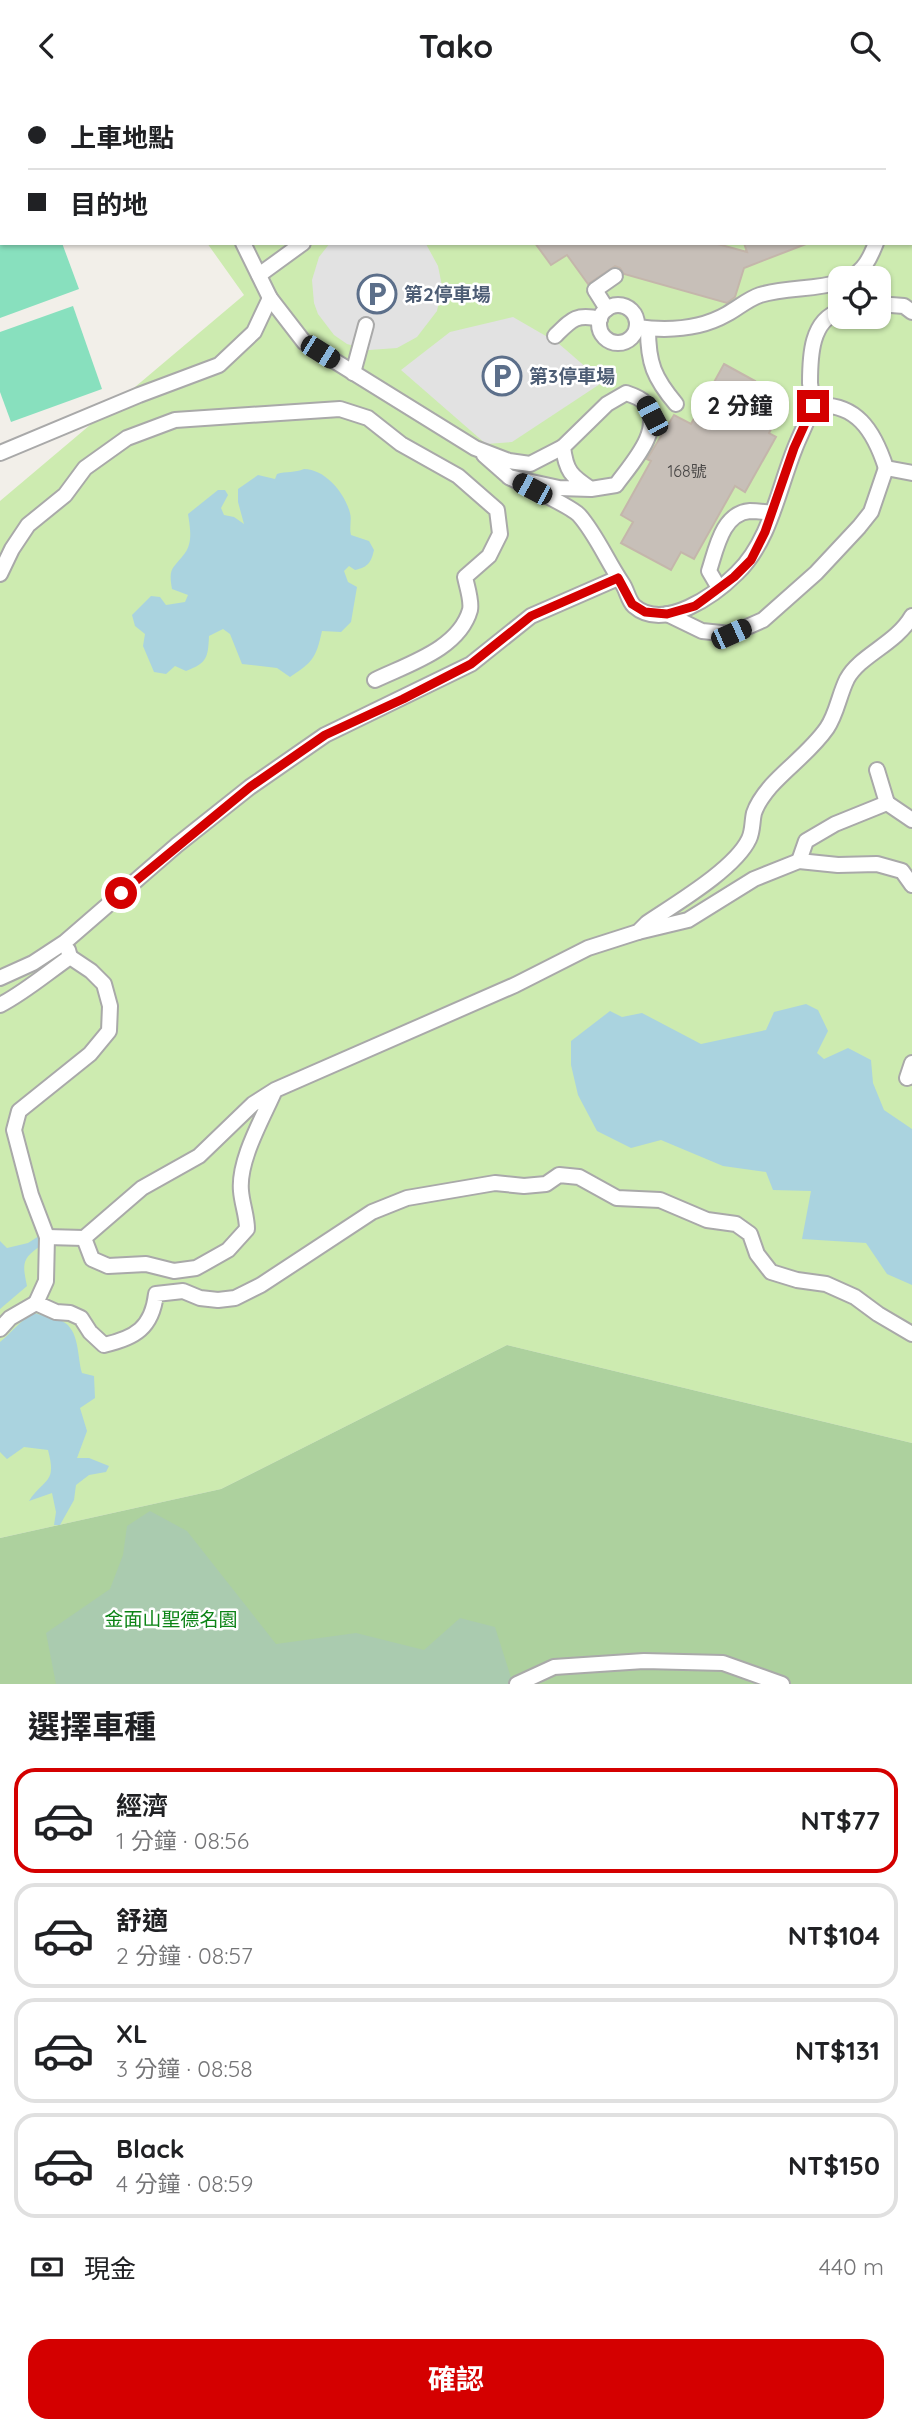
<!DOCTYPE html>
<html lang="zh-TW">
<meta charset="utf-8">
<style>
body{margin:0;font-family:Quicksand,"Noto Sans TC",sans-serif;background:#f2f2f2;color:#202124;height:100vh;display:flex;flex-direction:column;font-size:26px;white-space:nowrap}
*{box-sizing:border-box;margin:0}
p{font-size:23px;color:#757577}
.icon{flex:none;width:38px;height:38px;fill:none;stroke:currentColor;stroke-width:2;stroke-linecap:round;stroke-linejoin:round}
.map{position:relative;height:1593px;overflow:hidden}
.panel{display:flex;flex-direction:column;background:#fff;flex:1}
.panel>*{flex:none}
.guide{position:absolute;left:0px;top:0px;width:914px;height:154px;box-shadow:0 2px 5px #0004;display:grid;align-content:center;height:154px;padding:0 28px;background:#fff}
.tools{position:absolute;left:828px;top:175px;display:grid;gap:14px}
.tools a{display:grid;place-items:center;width:63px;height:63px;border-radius:14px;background:#fff;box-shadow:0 2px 5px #0004;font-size:35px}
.end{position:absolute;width:32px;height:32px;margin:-16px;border:9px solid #d40000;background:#fff;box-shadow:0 0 0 4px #fff}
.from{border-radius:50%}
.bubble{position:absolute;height:49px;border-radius:21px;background:#fff;box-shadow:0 2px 5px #0004;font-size:23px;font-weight:700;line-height:49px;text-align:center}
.car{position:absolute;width:21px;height:42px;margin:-21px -10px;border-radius:9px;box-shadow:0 0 5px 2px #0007;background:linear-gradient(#222 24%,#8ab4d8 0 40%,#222 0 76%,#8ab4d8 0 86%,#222 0)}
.guide b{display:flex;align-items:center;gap:24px;height:66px;font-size:26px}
.guide b+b{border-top:2px solid #e0e0e0}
.guide i{width:18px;height:18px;background:#202124}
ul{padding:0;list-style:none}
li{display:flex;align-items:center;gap:21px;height:105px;margin:0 14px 10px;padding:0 14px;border:4px solid #e0e0e0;border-radius:21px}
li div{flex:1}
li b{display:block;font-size:26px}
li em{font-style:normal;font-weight:700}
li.current{border-color:#d40000}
li>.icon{width:63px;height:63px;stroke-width:1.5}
h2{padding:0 28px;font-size:32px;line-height:84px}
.pay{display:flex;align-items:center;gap:18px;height:77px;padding:0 28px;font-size:26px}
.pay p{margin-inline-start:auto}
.primary-button{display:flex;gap:14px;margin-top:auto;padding:14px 28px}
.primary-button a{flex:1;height:80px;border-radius:21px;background:#d40000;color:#fff;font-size:28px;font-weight:700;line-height:80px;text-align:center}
header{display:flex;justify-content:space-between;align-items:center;height:91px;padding:0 28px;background:#fff;font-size:32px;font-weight:700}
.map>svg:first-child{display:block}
</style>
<header><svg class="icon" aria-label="back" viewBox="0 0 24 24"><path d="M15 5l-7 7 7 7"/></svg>Tako<svg class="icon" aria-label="search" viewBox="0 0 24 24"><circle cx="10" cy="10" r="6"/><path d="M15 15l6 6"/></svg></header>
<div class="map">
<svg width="912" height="1593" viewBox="0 0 912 1593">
<rect width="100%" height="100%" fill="#f2efe9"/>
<path fill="#cdebb0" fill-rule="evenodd" d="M231 0H912V1352L507 1254 221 1398 0 1447V410L244 204 207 152H912V2H231ZM840 187H878V226H840Z"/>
<polygon fill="#add19e" points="507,1254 912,1352 912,1593 0,1593 0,1447 221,1398"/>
<polygon fill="#aacbaf" points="150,1420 187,1440 276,1553 356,1542 424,1559 460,1527 495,1536 513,1593 56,1593 46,1542 110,1498 123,1464 127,1435"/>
<g fill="#88e0be">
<polygon points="0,139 2,139 2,152 62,152 79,198 0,227"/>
<polygon points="73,215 102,298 11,331 0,301 0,241"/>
</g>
<g fill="#e2e2e2">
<polygon points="330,152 426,153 438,175 442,195 437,220 417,246 397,257 369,259 347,253 334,244 318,223 314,212 312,189 319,166"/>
<polygon points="513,226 558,252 603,291 512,351 486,353 401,279 450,241"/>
</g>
<g fill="#aad3df">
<path d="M304 378C325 378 345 402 350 422 352 429 349 436 351 444L369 450 374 459C371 472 368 476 355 479L349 475 344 480 348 491 357 496 351 531 341 541 322 540C316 567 313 571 290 586L277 577 242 573 230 543 223 538 209 545C208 567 207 572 186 580L175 575 166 583 154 581 143 555 145 543 135 535 132 524 151 505 160 506 166 514 185 511 188 504 172 498C168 476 173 478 185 462 193 451 190 436 188 423L218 399H225L228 404 221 417 224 424 234 426 244 433 238 411V398L258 384 275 388 277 383C286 380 295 382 304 378Z"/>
<polygon points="806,913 818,919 828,940 817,962 824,968 848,957 871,969 873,992 884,1019 912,1038 912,1194 887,1183 866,1152 802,1148 811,1100 773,1099 766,1081 723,1075 661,1049 631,1057 597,1040 578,1004 571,974 571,950 610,920 622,926 642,922 701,953 766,939 774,921"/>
<path d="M39 1145 42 1154C22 1167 22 1172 27 1195L0 1218V1150L7 1157 28 1152Z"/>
<path d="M34 1222C42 1225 55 1226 62 1230 80 1239 77 1265 82 1282L94 1285 95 1307 80 1317 87 1340 77 1367H89L109 1375 106 1381 89 1384 76 1394 74 1409 60 1434H54L56 1421 52 1402 29 1410C45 1386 57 1393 48 1359L24 1356 7 1368 0 1361V1251C12 1241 20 1230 34 1222Z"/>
</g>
<g fill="#c7bfb8" stroke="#c4b6ab" stroke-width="2">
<polygon points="535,152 714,152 747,161 744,152 806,153 744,177 735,206 727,212 624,183 620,177 615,175 588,193 567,164 551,174"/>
<polygon points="724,273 755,290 748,304 780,322 769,342 776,346 745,401 735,395 694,468 681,461 671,479 621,452 633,431 621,424 651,370 647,368 674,324 691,333"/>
</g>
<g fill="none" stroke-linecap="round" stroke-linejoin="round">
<defs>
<g id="minor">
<polyline points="34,0 36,2"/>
<polyline points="397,2 397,0"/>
<polyline points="461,2 461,0"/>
<polyline points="243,152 270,207 304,251 475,357 509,370 530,373 563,356"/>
<polyline points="259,184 303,152"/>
<path d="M849 187C864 180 870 167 876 152"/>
<polyline points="878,213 904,215 912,221"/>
<circle cx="618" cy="233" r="19"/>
<polyline points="607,218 595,199 615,185"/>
<path d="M637 236C667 240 699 239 727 223 738 217 748 208 760 204 786 196 814 199 840 191"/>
<path d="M648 238C648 272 654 287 676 313"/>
<path d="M555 245C571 229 576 222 600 228"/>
<polyline points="353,282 366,234"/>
<path d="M813 315C856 310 874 340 886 377L912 382"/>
<polyline points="0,362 139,304 219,274 254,241 270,207"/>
<path d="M484 364 509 386 559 397 591 398 616 394C631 373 665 338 645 312 641 307 632 304 626 302L607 313 563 356C566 380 571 385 591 398"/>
<path d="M509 386C524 394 569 414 579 424 596 443 607 470 622 492 627 499 628 509 634 515 664 541 715 504 737 482 770 450 778 399 795 357 800 344 807 332 811 318 814 310 811 301 810 292 810 265 811 229 840 220"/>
<path d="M0 483 12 458 28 434 65 404 85 377 127 347 175 329 340 318 368 327 401 353 458 385 497 419 500 443 489 465 465 486C467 496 472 510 470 519 459 558 408 573 375 589"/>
<path d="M719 497 709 480C716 459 722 422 750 420 757 420 765 421 772 422"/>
<polyline points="667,523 702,540 731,543 763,529 816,482 859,436 871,421 886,377"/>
<polyline points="877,679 887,712"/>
<polyline points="799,770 806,750 835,733 887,712 912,729"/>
<polyline points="638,841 688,829 754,788 799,770 838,774 877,773 902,780 912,794"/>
<polyline points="0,887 33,872 65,851 177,754 250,696 325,644 471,573 531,525 618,487"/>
<path d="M0 914C25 901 47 882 70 866L68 859"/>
<polyline points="912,972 907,987 912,985"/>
<path d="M275 999C263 1027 238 1069 241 1100 242 1113 247 1125 247 1138L228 1159 196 1177 174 1180 146 1173 108 1175 92 1168 84 1147 142 1097 199 1065 253 1013 275 999 515 894 588 857 638 841 647 832C675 813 735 778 749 748 753 740 752 730 754 722 757 713 765 702 771 695 789 675 811 660 827 637 837 622 839 604 847 588 860 564 896 553 912 525"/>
<polyline points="47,1146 31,1104 14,1039 19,1020 90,963 109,940 110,915 104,893 91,880 70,866"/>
<path d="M84 1147 47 1146 46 1190 36 1212 56 1221 70 1222 81 1227 90 1241 104 1254C135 1247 152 1237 156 1203L183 1200 200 1207 218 1209 235 1207 261 1194 372 1121 407 1107 495 1092 524 1095 546 1093 559 1084 579 1086 617 1107 660 1109 707 1129 736 1133 750 1143 757 1163 771 1181 797 1189 826 1193 855 1206 878 1223 912 1243"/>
<polyline points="0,1238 10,1227 36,1212"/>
<polyline points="517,1593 554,1576 644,1570 723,1572 782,1593"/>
</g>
</defs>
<use href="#minor" stroke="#a9a9a9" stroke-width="18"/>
<use href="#minor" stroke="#fff" stroke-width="14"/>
</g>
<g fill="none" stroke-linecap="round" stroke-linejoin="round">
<polyline stroke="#d40000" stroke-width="9" points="121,802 250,696 325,644 403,608 471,573 531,525 618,487 632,513 645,521 667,523 695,515 734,486 751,469 765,441 794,357 813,315"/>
</g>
<defs>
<symbol id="parking-ring" viewBox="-11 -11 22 22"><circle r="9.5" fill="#fff" stroke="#5c6f8a" stroke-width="1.5"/><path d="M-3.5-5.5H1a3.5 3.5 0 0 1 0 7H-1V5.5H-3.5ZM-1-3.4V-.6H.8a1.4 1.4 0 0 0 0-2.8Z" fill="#5c6f8a"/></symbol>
</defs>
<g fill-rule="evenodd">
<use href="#parking-ring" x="355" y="181" width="44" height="44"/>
<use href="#parking-ring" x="480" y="263" width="44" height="44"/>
</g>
<g text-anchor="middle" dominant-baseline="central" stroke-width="5" stroke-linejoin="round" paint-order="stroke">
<g font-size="16" fill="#4b4948">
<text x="687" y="380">168號</text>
</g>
<g font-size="19" font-weight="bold" fill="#4e5e75" stroke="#fff" text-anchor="start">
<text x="404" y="203">第2停車場</text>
<text x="529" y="285">第3停車場</text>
</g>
<g font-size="19" fill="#0c8416" stroke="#fff">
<text x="171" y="1528">金面山聖德名園</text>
</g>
</g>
</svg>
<div class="tools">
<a><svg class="icon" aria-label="locate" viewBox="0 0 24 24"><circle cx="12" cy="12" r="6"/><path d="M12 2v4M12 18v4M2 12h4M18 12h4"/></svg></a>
</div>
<i class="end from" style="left:121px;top:802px"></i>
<i class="end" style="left:813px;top:315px"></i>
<div class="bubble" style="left:691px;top:290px;width:98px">2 分鐘</div>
<i class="car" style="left:320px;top:261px;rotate:122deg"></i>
<i class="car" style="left:652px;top:325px;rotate:332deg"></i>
<i class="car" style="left:532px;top:398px;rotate:298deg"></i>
<i class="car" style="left:731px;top:543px;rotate:66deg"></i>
<div class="guide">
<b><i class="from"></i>上車地點</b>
<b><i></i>目的地</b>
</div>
</div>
<section class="panel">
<h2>選擇車種</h2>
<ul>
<li class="current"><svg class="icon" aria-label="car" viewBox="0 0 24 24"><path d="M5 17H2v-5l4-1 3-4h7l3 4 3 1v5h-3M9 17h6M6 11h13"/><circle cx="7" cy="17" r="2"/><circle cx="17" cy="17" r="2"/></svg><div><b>經濟</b><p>1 分鐘 · 08:56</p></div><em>NT$77</em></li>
<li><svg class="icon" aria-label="car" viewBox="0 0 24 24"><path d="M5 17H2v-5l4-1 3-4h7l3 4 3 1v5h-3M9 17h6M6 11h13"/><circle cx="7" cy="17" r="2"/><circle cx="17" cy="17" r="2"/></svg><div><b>舒適</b><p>2 分鐘 · 08:57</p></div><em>NT$104</em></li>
<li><svg class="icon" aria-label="car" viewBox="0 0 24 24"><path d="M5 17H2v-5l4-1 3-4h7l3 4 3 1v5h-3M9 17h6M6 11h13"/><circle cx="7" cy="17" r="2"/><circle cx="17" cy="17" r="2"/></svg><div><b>XL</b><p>3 分鐘 · 08:58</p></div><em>NT$131</em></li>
<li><svg class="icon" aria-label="car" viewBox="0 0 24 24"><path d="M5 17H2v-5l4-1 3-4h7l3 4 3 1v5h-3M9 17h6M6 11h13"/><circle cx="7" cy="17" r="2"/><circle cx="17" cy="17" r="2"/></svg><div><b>Black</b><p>4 分鐘 · 08:59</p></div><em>NT$150</em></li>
</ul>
<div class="pay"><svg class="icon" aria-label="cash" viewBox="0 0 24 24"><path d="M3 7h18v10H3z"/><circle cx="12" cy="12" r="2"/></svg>現金<p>440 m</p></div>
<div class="primary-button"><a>確認</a></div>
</section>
